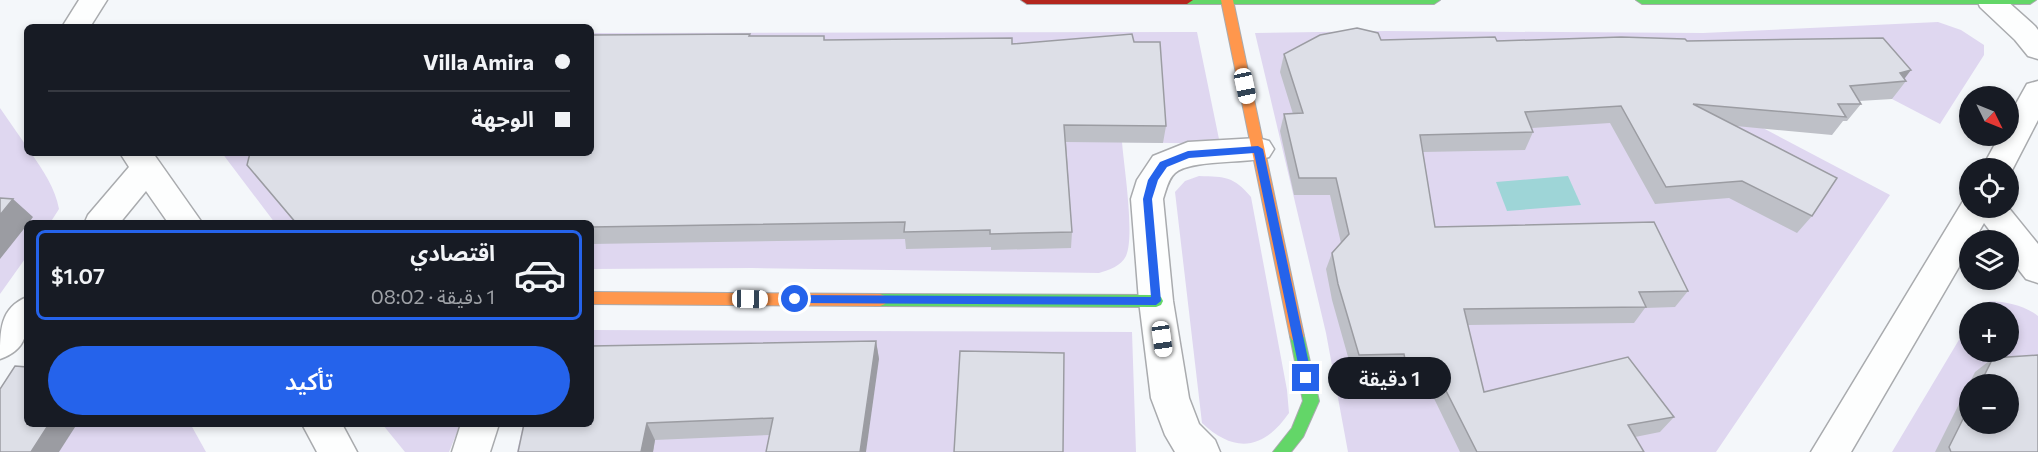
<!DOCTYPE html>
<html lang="ar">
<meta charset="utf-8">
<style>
body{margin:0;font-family:Commissioner,"Noto Sans Arabic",sans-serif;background:#20242c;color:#f1f3f6;direction:rtl;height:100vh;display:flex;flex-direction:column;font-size:22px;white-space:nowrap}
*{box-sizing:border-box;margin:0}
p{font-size:20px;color:#9ea1a6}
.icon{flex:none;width:33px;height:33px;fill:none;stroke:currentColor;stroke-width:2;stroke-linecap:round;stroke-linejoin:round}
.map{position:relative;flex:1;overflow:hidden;direction:ltr}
.sheet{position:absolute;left:24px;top:220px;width:570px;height:207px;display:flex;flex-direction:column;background:#171b24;border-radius:9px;box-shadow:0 3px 9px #0003;direction:rtl}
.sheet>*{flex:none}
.top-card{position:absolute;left:24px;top:24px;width:570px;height:132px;border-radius:9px;box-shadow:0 3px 9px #0003;direction:rtl;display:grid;align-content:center;height:132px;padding:0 24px;background:#171b24}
.needle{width:39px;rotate:133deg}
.tools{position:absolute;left:1959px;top:86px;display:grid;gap:12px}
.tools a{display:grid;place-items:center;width:60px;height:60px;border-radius:50%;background:#171b24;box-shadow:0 3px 9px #0003;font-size:30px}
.end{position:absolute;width:27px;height:27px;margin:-14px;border:8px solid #2563eb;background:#fff;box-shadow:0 0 0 3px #fff}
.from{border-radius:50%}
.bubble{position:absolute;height:42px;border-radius:21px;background:#171b24;box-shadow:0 3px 9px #0003;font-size:20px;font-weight:600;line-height:42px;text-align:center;direction:rtl}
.car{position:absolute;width:18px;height:36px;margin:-18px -9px;border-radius:8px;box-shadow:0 0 4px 2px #0007;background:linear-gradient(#fff 24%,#345 0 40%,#fff 0 76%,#345 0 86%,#fff 0)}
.top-card b{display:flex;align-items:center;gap:21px;height:57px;font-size:22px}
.top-card b+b{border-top:2px solid #363941}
.top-card i{width:15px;height:15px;background:#f1f3f6}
ul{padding:10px 0 0;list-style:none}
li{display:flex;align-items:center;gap:18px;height:90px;margin:0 12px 9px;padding:0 12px;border:3px solid transparent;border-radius:9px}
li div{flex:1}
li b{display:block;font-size:22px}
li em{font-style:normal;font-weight:600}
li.on{border-color:#2563eb}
li>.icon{width:54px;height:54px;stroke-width:1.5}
.cta{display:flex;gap:12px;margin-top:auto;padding:12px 24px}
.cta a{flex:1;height:69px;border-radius:36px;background:#2563eb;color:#fff;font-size:24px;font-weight:600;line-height:69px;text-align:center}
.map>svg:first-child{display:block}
</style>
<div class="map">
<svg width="2038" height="452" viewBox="0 0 2038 452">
<rect width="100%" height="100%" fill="#f4f7fa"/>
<g fill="#dfd7f0" fill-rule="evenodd">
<polygon points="1938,22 1961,30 1984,45 1984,55 1940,124 1892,99 1728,58 1763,128 1890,195 1716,452 1348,452 1326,333 1255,33 1386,31 1703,33"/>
<path d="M1197 32 1220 144 1122 142C1124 167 1135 236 1126 256 1121 266 1109 270 1099 273L752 268 591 269V224L275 223 222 153H591V33Z"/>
<path d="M0 108 27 147V153H31C43 170 55 188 59 209L50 223 27 224V256L0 294Z"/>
<path d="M1199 176C1226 177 1233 176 1251 197L1287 390 1289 413C1262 452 1233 452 1202 423L1175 192 1185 181Z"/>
<path d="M1990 301C2007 302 2024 305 2038 316V452H1892L1969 323 1970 351H2008V312H1976ZM1970 384H2008V423H1970Z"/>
<polygon points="591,330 1132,332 1136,452 517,452 523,425 591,424"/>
<polygon points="27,424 191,425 206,452 0,452"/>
<polygon points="383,425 460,425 449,452 405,452"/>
</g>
<polygon fill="#9ed5d7" points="1568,176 1581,205 1507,211 1496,182"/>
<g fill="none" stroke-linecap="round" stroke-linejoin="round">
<defs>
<g id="street">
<polygon points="79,0 107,0 90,27 62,27"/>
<polygon points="1977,0 2006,0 2035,26 2038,30 2038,59 2028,56 2015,40 1980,7"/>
<polygon points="2038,81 2038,120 2009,176 2008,168 1982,168 2000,135 2008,135 2008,118 2027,84"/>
<path d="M1258 138 1269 141 1274 149 1269 157C1246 164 1191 159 1175 173 1168 179 1166 190 1163 199L1173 301 1189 398 1199 424 1215 440 1220 452H1175L1165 435 1151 398 1139 301 1131 199 1137 180 1153 156 1188 142Z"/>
<polygon points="120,153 153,153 203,224 169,224 146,191 119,224 84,224 88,215 129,167"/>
<polygon points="1970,197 1970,207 2008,207 2038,244 2038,283 2026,279 2008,256 2008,240 1997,240 1984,223 1974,240 1970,240 1970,248 1851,452 1811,452 1965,198"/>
<path d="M27 297C27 325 32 348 0 359 0 330 0 308 27 297Z"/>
<polygon points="302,424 342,424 357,452 317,452"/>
<polygon points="461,424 499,424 490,452 452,452"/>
</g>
<g id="fast">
<polygon points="1181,0 1440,0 1434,4 1187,4"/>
<polygon points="1636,0 2036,0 2030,4 1642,4"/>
<polygon points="880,294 1156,295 1161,297 1163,301 1161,305 1156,307 880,306 875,304 873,300 875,296"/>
<polygon points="1297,330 1302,332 1304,336 1319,401 1303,437 1291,452 1273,452 1292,428 1303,401 1290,336 1292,332"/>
</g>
<g id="slow">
<polygon points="1221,0 1233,0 1304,336 1302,340 1297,342 1292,340 1290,336"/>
<polygon points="591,292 880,294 885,296 887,300 885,304 880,306 591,304"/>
</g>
<polygon id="jam" points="1021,0 1193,0 1187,4 1027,4"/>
</defs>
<use href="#street" stroke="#a9abae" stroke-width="3"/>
<use href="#fast" stroke="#a9abae" stroke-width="2"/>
<use href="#slow" stroke="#a9abae" stroke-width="2"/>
<use href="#jam" stroke="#a9abae" stroke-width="2"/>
<use href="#street" fill="#fdfefe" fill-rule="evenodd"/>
<use href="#fast" fill="#63d668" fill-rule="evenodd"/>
<use href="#slow" fill="#ff974d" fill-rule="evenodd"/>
<use href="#jam" fill="#b3261e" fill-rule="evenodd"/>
</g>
<g fill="#bec0c7" fill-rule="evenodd">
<polygon points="750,34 750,36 824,36 825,40 1012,44 1134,42 1166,126 1163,143 1066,142 1072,232 1071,248 991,250 991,247 906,249 905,239 591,244 591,224 296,224 247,165"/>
<polygon points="1381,40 1687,41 1904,79 1906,81 1892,99 1859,101 1861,104 1847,121 1843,121 1832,135 1736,126 1812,216 1797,233 1729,198 1655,204 1610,123 1532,128 1533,132 1525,150 1423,152 1435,227 1688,291 1675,307 1645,308 1634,323 1468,325 1484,392 1674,417 1660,432 1635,437 1644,452 1460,452 1426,382 1399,385 1396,370 1352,371 1332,300 1326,269 1332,253 1341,243 1330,195 1294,195 1280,131 1284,114 1293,114 1280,72 1284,54"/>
<polygon points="876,341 879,359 770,435 655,440 653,452 518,452"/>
<path d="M2038 355V452H1935L1975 372 1993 358ZM1970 384H2008V423H1970Z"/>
</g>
<g fill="#9b9ca2">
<polygon points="1911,70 1902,82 1900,73"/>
<polygon points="13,199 33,217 28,224 27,224 27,225 0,259 0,215"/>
<polygon points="876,341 879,359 866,452 860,452"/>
<polygon points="647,423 655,440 653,452 641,452"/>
<polygon points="49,424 77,424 59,452 31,452"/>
</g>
<g fill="#dddfe7" stroke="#9b9ca2" stroke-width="1.5">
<polygon points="1357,28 1378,33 1381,40 1495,37 1497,41 1621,37 1685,39 1687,41 1883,38 1911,70 1900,73 1906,81 1850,86 1861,104 1838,104 1846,117 1693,104 1837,178 1812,216 1742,181 1666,187 1621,106 1525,112 1533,132 1420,135 1435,227 1654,222 1688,291 1639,292 1646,307 1464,309 1484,392 1628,357 1674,417 1628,425 1644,452 1477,452 1434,367 1407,369 1404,354 1359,355 1338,284 1332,253 1349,234 1336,178 1299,178 1284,114 1303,113 1284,54 1320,35"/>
<polygon points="750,34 749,36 824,36 824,40 1012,38 1012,44 1132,34 1134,42 1160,42 1166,126 1064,125 1072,232 990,234 990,230 904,232 905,222 591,227 591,224 297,224 247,165 250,153 591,153 591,35"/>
<polygon points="0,198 13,199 0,215"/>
<polygon points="876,341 860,452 766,452 773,418 647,423 641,452 518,452 524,424 591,424 591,346"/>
<polygon points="960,351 1064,353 1063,452 954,452"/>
<polygon points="2038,355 2038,452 1951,452 1949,447 1970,405 1970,423 2008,423 2008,384 1980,384 1993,358"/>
<polygon points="15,366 27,367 27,424 49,424 31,452 0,452 0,389"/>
</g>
<polygon fill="#2563eb" points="1258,146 1263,149 1312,378 1306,383 1301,378 1254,153 1189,158 1167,167 1158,180 1152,199 1161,301 1156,305 795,303 790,299 795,295 1151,297 1143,199 1148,180 1160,162 1188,151"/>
</svg>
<div class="tools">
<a><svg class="needle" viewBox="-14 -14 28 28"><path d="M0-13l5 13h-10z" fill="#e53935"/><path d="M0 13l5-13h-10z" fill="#9ea1a6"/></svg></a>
<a><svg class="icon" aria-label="locate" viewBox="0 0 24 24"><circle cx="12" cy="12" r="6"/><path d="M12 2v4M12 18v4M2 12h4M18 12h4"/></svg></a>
<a><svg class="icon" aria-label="layers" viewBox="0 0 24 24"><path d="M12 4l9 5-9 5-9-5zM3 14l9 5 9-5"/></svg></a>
<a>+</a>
<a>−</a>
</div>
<i class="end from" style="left:795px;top:299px"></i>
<i class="end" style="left:1306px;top:378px"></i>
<div class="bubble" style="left:1328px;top:357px;width:123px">1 دقيقة</div>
<i class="car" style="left:1245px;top:86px;rotate:168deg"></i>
<i class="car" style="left:750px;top:299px;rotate:91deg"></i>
<i class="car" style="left:1162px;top:339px;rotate:172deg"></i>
<div class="top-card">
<b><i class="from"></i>Villa Amira</b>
<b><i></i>الوجهة</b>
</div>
<section class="sheet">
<ul>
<li class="on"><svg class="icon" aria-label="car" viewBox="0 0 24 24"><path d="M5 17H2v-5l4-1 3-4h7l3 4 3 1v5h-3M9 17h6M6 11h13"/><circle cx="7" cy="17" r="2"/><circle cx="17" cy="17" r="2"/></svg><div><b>اقتصادي</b><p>1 دقيقة · 08:02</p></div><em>$1.07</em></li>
</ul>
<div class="cta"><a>تأكيد</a></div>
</section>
</div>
